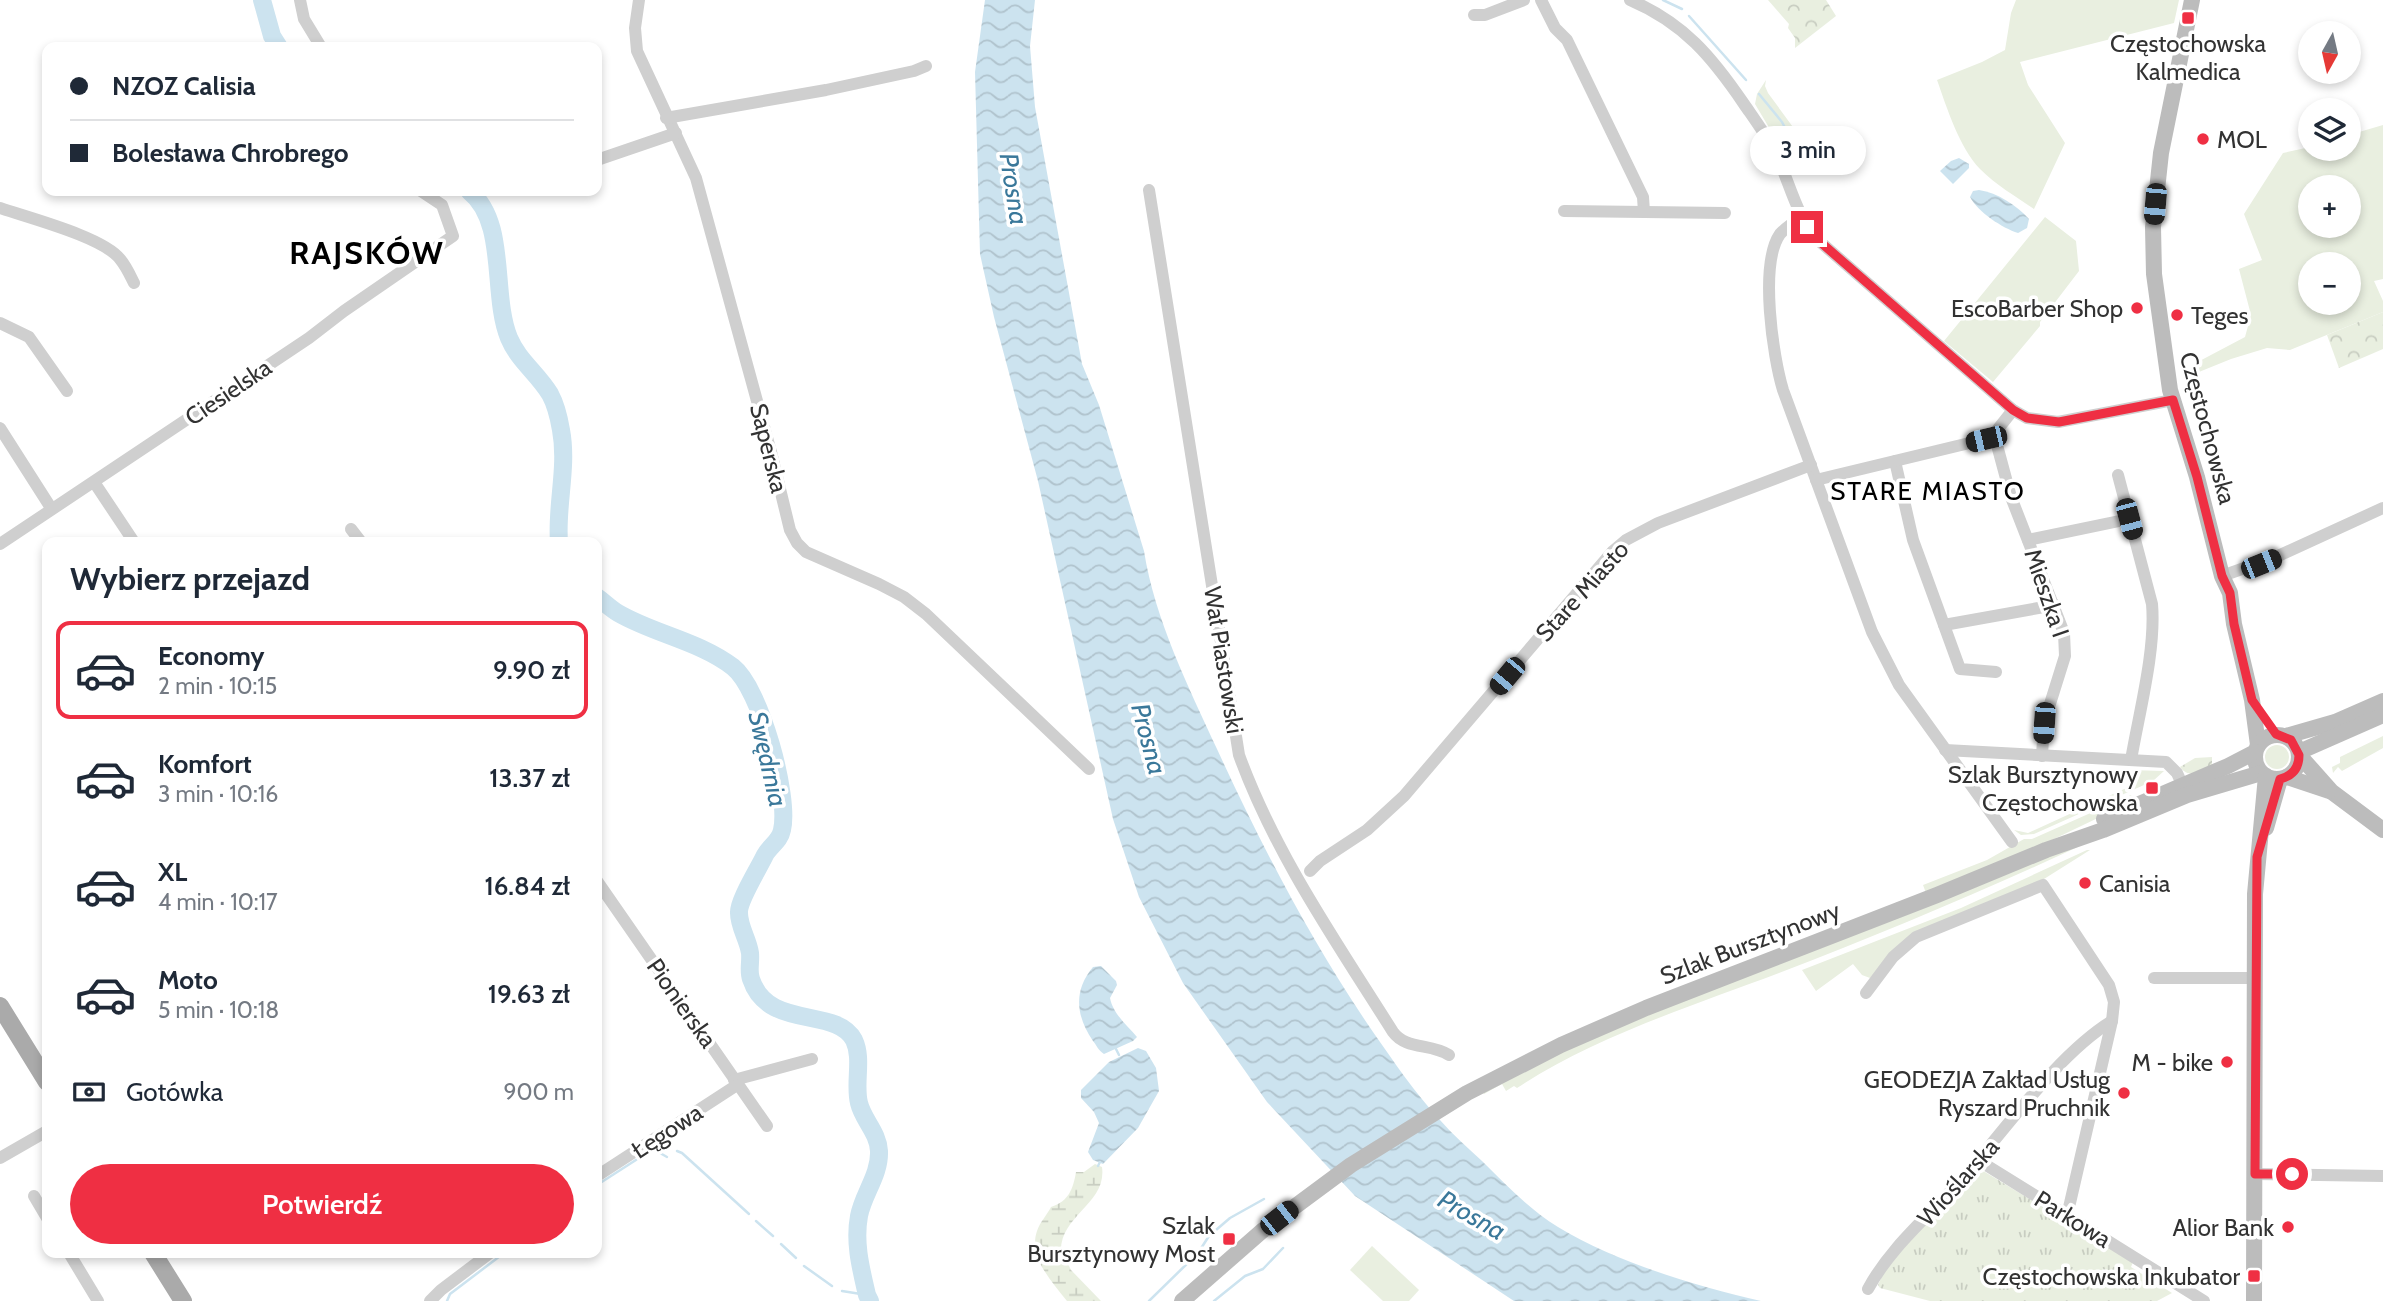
<!DOCTYPE html>
<html lang="pl">
<meta charset="utf-8">
<style>
body{margin:0;font-family:Cabin,sans-serif;background:#f6f6f7;color:#1f2937;height:100vh;display:flex;flex-direction:column;font-size:26px;white-space:nowrap}
*{box-sizing:border-box;margin:0}
p{font-size:23px;color:#747a83}
.icon{flex:none;width:38px;height:38px;fill:none;stroke:currentColor;stroke-width:2;stroke-linecap:round;stroke-linejoin:round}
.map{position:relative;flex:1;overflow:hidden}
.sheet{position:absolute;left:42px;top:537px;width:560px;height:721px;display:flex;flex-direction:column;background:#fff;border-radius:14px;box-shadow:0 4px 10px #0003}
.sheet>*{flex:none}
.guide{position:absolute;left:42px;top:42px;width:560px;height:154px;border-radius:14px;box-shadow:0 4px 10px #0003;display:grid;align-content:center;height:154px;padding:0 28px;background:#fff}
.needle{width:46px;rotate:188deg}
.controls{position:absolute;left:2298px;top:21px;display:grid;gap:14px}
.controls a{display:grid;place-items:center;width:63px;height:63px;border-radius:50%;background:#fff;box-shadow:0 4px 10px #0003;font-size:35px}
.end{position:absolute;width:32px;height:32px;margin:-16px;border:9px solid #ef2f43;background:#fff;box-shadow:0 0 0 4px #fff}
.from{border-radius:50%}
.bubble{position:absolute;height:49px;border-radius:24px;background:#fff;box-shadow:0 4px 10px #0003;font-size:23px;font-weight:600;line-height:49px;text-align:center}
.car{position:absolute;width:21px;height:42px;margin:-21px -10px;border-radius:9px;box-shadow:0 0 5px 2px #0007;background:linear-gradient(#222 24%,#8ab4d8 0 40%,#222 0 76%,#8ab4d8 0 86%,#222 0)}
.guide b{display:flex;align-items:center;gap:24px;height:66px;font-size:26px}
.guide b+b{border-top:2px solid #e0e1e3}
.guide i{width:18px;height:18px;background:#1f2937}
ul{padding:0;list-style:none}
li{display:flex;align-items:center;gap:21px;height:98px;margin:0 14px 10px;padding:0 14px;border:4px solid transparent;border-radius:14px}
li div{flex:1}
li b{display:block;font-size:26px}
li em{font-style:normal;font-weight:600}
li.selected{border-color:#ef2f43}
li>.icon{width:63px;height:63px;stroke-width:1.5}
h2{padding:0 28px;font-size:32px;line-height:84px}
.pay{display:flex;align-items:center;gap:18px;height:77px;padding:0 28px;font-size:26px}
.pay p{margin-inline-start:auto}
.action{display:flex;gap:14px;margin-top:auto;padding:14px 28px}
.action a{flex:1;height:80px;border-radius:42px;background:#ef2f43;color:#fff;font-size:28px;font-weight:600;line-height:80px;text-align:center}
.map>svg:first-child{display:block}
</style>
<div class="map">
<svg width="2383" height="1301" viewBox="0 0 2383 1301">
<defs>
<pattern id="forest-crowns" width="20" height="18" patternUnits="userSpaceOnUse" patternTransform="scale(1.75)"><rect width="20" height="18" fill="#e9efe0"/><path d="M2 6a3 3 0 1 1 6 0M12 15a3 3 0 1 1 6 0" fill="none" stroke="#c8cdc1"/></pattern>
<pattern id="wetland-marsh" width="20" height="14" patternUnits="userSpaceOnUse" patternTransform="scale(1.75)"><rect width="20" height="14" fill="#e9efe0"/><path d="M1 5h8M5 5V1M11 12h8M15 12V8" fill="none" stroke="#c8cdc1"/></pattern>
<pattern id="park-tufts" width="24" height="20" patternUnits="userSpaceOnUse" patternTransform="scale(1.75)"><rect width="24" height="20" fill="#e9efe0"/><path d="M3 7l-1-3M5 7V3M7 7l1-3M15 17l-1-3M17 17v-4M19 17l1-3" fill="none" stroke="#c8cdc1"/></pattern>
<pattern id="water-waves" width="16" height="10" patternUnits="userSpaceOnUse" patternTransform="scale(1.75)"><rect width="16" height="10" fill="#cce3ef"/><path d="M0 5q4-4 8 0t8 0" fill="none" stroke="#b0c3cd"/></pattern>
</defs>
<rect width="100%" height="100%" fill="#fff"/>
<g fill="#e9efe0" fill-rule="evenodd">
<path d="M2016 0H2179L2174 23 2020 62 2028 85 2065 143 2034 209C2015 196 1996 185 1980 169 1959 147 1947 108 1937 80L1982 62 2005 50 2011 13Z"/>
<polygon points="1766,80 1765,86 1768,93 1801,138 1809,145 1792,166 1755,104 1757,94"/>
<path d="M2383 125V279L2374 281 2383 301V312L2290 350 2267 348 2231 359 2194 374 2192 365 2245 337 2251 315 2239 269 2262 260 2244 214 2283 153 2310 147V149H2348L2349 135ZM2310 187H2348V226H2310ZM2310 264H2348V303H2310Z"/>
<polygon points="2045,217 2076,241 2079,271 2040,322 2040,326 1993,382 1944,341"/>
<polygon points="2383,736 2383,748 2342,771 2338,767 2333,773 2332,767 2340,763 2340,757"/>
<circle cx="2277" cy="757" r="12"/>
<polygon points="2129,770 2164,771 2153,781 2034,834 2021,835 2014,830 2028,833 2124,789 2128,789"/>
<polygon points="2131,795 2133,799 2123,806 2031,850 1926,893 1923,885 1987,860 2024,839 2032,839"/>
<path d="M2093 840C1990 888 1886 932 1779 973 1694 1005 1592 1038 1517 1088L1514 1086 1506 1091 1502 1084 1484 1094 1482 1091 1570 1046 2026 864Z"/>
<polygon points="2087,850 2090,850 2044,879 1987,906 1923,929 1870,978 1862,975 1853,964 1816,991 1802,970 1961,908"/>
<polygon points="1372,1246 1419,1290 1409,1301 1383,1301 1350,1270"/>
</g>
<g fill="url(#forest-crowns)">
<polygon points="1768,0 1826,0 1836,16 1795,48 1795,38 1788,28 1789,24"/>
<polygon points="2383,312 2383,349 2339,368 2327,335"/>
<path d="M2212 757V768C2200 772 2189 779 2180 767L2195 758Z"/>
</g>
<path fill="url(#wetland-marsh)" d="M1095 1164 1102 1167C1107 1203 1061 1215 1061 1250L1071 1270 1101 1301H1067C1052 1282 1028 1257 1037 1231 1040 1222 1047 1215 1051 1207 1069 1201 1073 1189 1076 1172H1084Z"/>
<polygon fill="url(#park-tufts)" points="1980,1169 2133,1262 2131,1267 2172,1293 2157,1301 1930,1301 1880,1288 1878,1285 1887,1265 1974,1171"/>
<g fill="url(#water-waves)">
<path d="M985 0H1035L1030 46 1035 107 1082 364 1099 405 1144 551C1155 620 1188 686 1217 749 1262 847 1312 943 1373 1032 1394 1062 1415 1093 1440 1120 1453 1135 1468 1148 1482 1161 1506 1185 1529 1209 1558 1227 1615 1262 1696 1286 1761 1301H1514L1355 1196 1267 1102 1183 983 1139 897 1113 819 1038 481 994 317 980 254 975 72Z"/>
<polygon points="1959,158 1969,164 1969,168 1953,184 1940,171 1951,161"/>
<path d="M1979 190C1998 193 2016 205 2029 219L2027 228 2018 233C2002 228 1978 212 1970 197L1973 191Z"/>
<path d="M1101 966 1116 981 1117 985 1110 998C1113 1014 1127 1025 1137 1037L1133 1041 1104 1054C1098 1050 1097 1046 1093 1041 1076 1016 1073 991 1093 967Z"/>
<polygon points="1138,1048 1146,1051 1156,1068 1159,1091 1138,1128 1103,1164 1093,1160 1088,1152 1099,1123 1094,1112 1081,1098 1081,1090 1109,1062"/>
</g>
<g fill="none" stroke-linecap="round" stroke-linejoin="round">
<g stroke="#cce3ef" stroke-width="2.5">
<polyline points="1663,0 1682,9"/>
<polyline points="1689,16 1746,80"/>
<polyline points="1759,94 1782,122 1799,155"/>
<polyline points="1116,1049 1119,1055"/>
<polyline points="677,1151 682,1153 749,1214"/>
<polyline points="1098,1166 1100,1162"/>
<polyline points="597,1185 653,1149 667,1157"/>
<polyline points="756,1221 773,1236"/>
<polyline points="781,1244 796,1258"/>
<polyline points="804,1266 832,1286"/>
<polyline points="842,1291 867,1295"/>
<polyline points="447,1301 450,1294 504,1253"/>
<polyline points="1149,1301 1198,1253 1209,1236 1230,1218 1264,1199"/>
<polyline points="1214,1301 1245,1276 1263,1269 1283,1248"/>
</g>
<g stroke="#cce3ef" stroke-width="18">
<polyline points="262,0 272,36 279,47"/>
<path d="M469 191C508 222 491 294 509 338 518 360 538 374 550 394 556 405 559 418 561 430 568 467 556 506 559 542"/>
<path d="M597 597C604 602 611 609 618 613 654 634 699 641 733 667 760 688 790 796 782 830 780 841 770 846 765 855 759 868 738 901 739 913 739 927 748 939 750 953 751 962 748 971 751 979 768 1031 836 1006 854 1040 863 1059 854 1083 859 1103 863 1120 878 1132 879 1151 880 1175 863 1194 859 1216 854 1243 861 1269 867 1295L870 1301"/>
</g>
<g stroke="#cfcfcf" stroke-width="12">
<polyline points="300,0 304,19 321,47"/>
<polyline points="639,0 635,28 637,51 696,178 771,452 790,530 797,543 806,552 879,584 904,597 926,614 1089,769"/>
<polyline points="1541,0 1555,28 1567,40 1643,197 1644,212"/>
<path d="M1630 0C1684 23 1712 57 1744 104 1755 120 1767 136 1776 154 1790 183 1796 216 1818 240L2013 410 2027 418 2058 422 2173 400"/>
<polyline points="1474,15 1485,15 1524,0"/>
<polyline points="666,118 826,90 914,71 926,66"/>
<polyline points="597,160 676,133"/>
<path d="M1149 190 1239 755C1275 854 1337 943 1393 1032 1406 1050 1431 1043 1449 1055"/>
<path d="M0 208C29 218 103 237 120 259 126 266 130 275 134 283"/>
<polyline points="1564,211 1725,213"/>
<path d="M1802 217C1794 222 1786 227 1780 234 1759 264 1773 357 1783 390L1872 632 1899 685 2012 842"/>
<polyline points="0,323 29,337 67,391"/>
<polyline points="0,428 51,508"/>
<polyline points="1994,434 2011,497 2064,633 2065,656 2044,723 2042,756"/>
<polyline points="1895,461 1913,540 1960,669 1996,672"/>
<path d="M2118 475 2152 604C2156 650 2139 713 2131 760"/>
<polyline points="1816,480 1986,439 1994,434 2013,410"/>
<polyline points="94,482 134,542"/>
<polyline points="351,529 361,542"/>
<polyline points="2028,540 2129,519"/>
<polyline points="0,544 309,338 344,311 453,236 442,205 421,191"/>
<polyline points="2222,576 2278,556 2383,508"/>
<polyline points="1944,625 2055,605"/>
<polyline points="1945,750 2166,762 2177,773 2186,793"/>
<polyline points="1310,871 1320,861 1367,830 1404,796 1613,551 1626,540 1658,523 1811,465"/>
<polyline points="597,881 767,1126"/>
<polyline points="2154,978 2255,978"/>
<polyline points="1866,993 1893,957 1916,937 2043,885 2109,985 2114,1002 2112,1021 2067,1216"/>
<polyline points="734,1080 812,1059"/>
<polyline points="0,1158 47,1131"/>
<polyline points="1978,1160 2204,1301"/>
<polyline points="2255,1174 2383,1176"/>
<polyline points="597,1176 737,1085"/>
<polyline points="34,1196 47,1218"/>
<polyline points="69,1253 98,1301"/>
<path d="M1868 1289C1891 1246 1930 1215 1962 1179 2005 1130 2058 1054 2112 1021"/>
<polyline points="430,1301 441,1290 490,1253"/>
</g>
<g stroke="#bcbcbc" stroke-width="16">
<polyline points="2192,0 2161,153 2153,227 2154,274 2170,390 2197,477 2222,576 2230,593 2234,624 2252,700 2258,745"/>
<circle cx="2277" cy="757" r="22"/>
<polyline points="2286,736 2335,722 2383,701"/>
<polyline points="2299,752 2383,715"/>
<polyline points="2299,755 2332,792 2383,830"/>
<polyline points="2287,777 2329,791"/>
<polyline points="2104,819 2228,766 2255,752"/>
<polyline points="2266,828 2280,779"/>
<polyline points="1182,1301 1262,1231 1351,1165 1467,1093 1561,1045 1646,1008 1937,895 2046,850 2103,830 2187,795 2261,773"/>
<polyline points="2254,1301 2255,894 2266,776"/>
</g>
<g stroke="#aaa" stroke-width="18">
<polyline points="0,1006 47,1082"/>
<polyline points="153,1253 183,1301"/>
</g>
</g>
<g fill="none" stroke-linecap="round" stroke-linejoin="round">
<path stroke="#ef2f43" stroke-width="9" d="M1807 227 1818 240 2013 410 2027 418 2059 422 2173 400 2197 477 2222 576 2230 593 2234 624 2252 700 2276 734 2291 740 2299 755C2299 768 2292 776 2280 779L2257 857 2255 1174H2292"/>
</g>
<g fill="#ef2f43" stroke="#fff" stroke-width="2.5">
<rect x="2181" y="11" width="14" height="14" rx="3.5"/>
<circle cx="2203" cy="139" r="7"/>
<circle cx="2137" cy="308" r="7"/>
<circle cx="2177" cy="315" r="7"/>
<rect x="2145" y="781" width="14" height="14" rx="3.5"/>
<circle cx="2085" cy="883" r="7"/>
<circle cx="2227" cy="1062" r="7"/>
<circle cx="2124" cy="1093" r="7"/>
<circle cx="2288" cy="1227" r="7"/>
<rect x="1222" y="1232" width="14" height="14" rx="3.5"/>
<rect x="2247" y="1269" width="14" height="14" rx="3.5"/>
</g>
<g text-anchor="middle" dominant-baseline="central" stroke-width="7" stroke-linejoin="round" paint-order="stroke">
<g font-size="24" fill="#323232" stroke="#fff" text-anchor="end">
<text x="2188" y="43" text-anchor="middle">Częstochowska<tspan x="2188" dy="28">Kalmedica</tspan></text>
<text x="2217" y="139" text-anchor="start">MOL</text>
<text x="2123" y="308">EscoBarber Shop</text>
<text x="2191" y="315" text-anchor="start">Teges</text>
<text x="2138" y="774">Szlak Bursztynowy<tspan x="2138" dy="28">Częstochowska</tspan></text>
<text x="2099" y="883" text-anchor="start">Canisia</text>
<text x="2213" y="1062">M - bike</text>
<text x="2110" y="1079">GEODEZJA Zakład Usług<tspan x="2110" dy="28">Ryszard Pruchnik</tspan></text>
<text x="1215" y="1225">Szlak<tspan x="1215" dy="28">Bursztynowy Most</tspan></text>
<text x="2274" y="1227">Alior Bank</text>
<text x="2240" y="1276">Częstochowska Inkubator</text>
</g>
<g font-size="24" fill="#323232" stroke="#fff">
<text transform="translate(228 392) rotate(-34)">Ciesielska</text>
<text transform="translate(2208 428) rotate(75)">Częstochowska</text>
<text transform="translate(769 448) rotate(76)">Saperska</text>
<text transform="translate(1582 591) rotate(-48)">Stare Miasto</text>
<text transform="translate(2047 593) rotate(71)">Mieszka I</text>
<text transform="translate(1224 660) rotate(81)">Wał Piastowski</text>
<text transform="translate(1750 943) rotate(-21)">Szlak Bursztynowy</text>
<text transform="translate(682 1003) rotate(55)">Pionierska</text>
<text transform="translate(667 1131) rotate(-33)">Łęgowa</text>
<text transform="translate(1958 1182) rotate(-48)">Wioślarska</text>
<text transform="translate(2073 1219) rotate(32)">Parkowa</text>
</g>
<g font-size="26" font-style="italic" fill="#3a789a" stroke="#fff">
<text transform="translate(1014 189) rotate(81)">Prosna</text>
<text transform="translate(1149 739) rotate(75)">Prosna</text>
<text transform="translate(768 759) rotate(77)">Swędrnia</text>
<text transform="translate(1472 1215) rotate(30)">Prosna</text>
</g>
<g font-size="26" letter-spacing="2" fill="#000" stroke="#fff">
<text x="1928" y="491">STARE MIASTO</text>
</g>
<g font-size="32" font-weight="bold" letter-spacing="2" fill="#000" stroke="#fff">
<text x="367" y="252">RAJSKÓW</text>
</g>
</g>
</svg>
<div class="controls">
<a><svg class="needle" viewBox="-14 -14 28 28"><path d="M0-13l5 13h-10z" fill="#e53935"/><path d="M0 13l5-13h-10z" fill="#747a83"/></svg></a>
<a><svg class="icon" aria-label="layers" viewBox="0 0 24 24"><path d="M12 4l9 5-9 5-9-5zM3 14l9 5 9-5"/></svg></a>
<a>+</a>
<a>−</a>
</div>
<i class="end from" style="left:2292px;top:1174px"></i>
<i class="end" style="left:1807px;top:227px"></i>
<div class="bubble" style="left:1750px;top:126px;width:116px">3 min</div>
<i class="car" style="left:2155px;top:204px;rotate:185deg"></i>
<i class="car" style="left:1986px;top:439px;rotate:257deg"></i>
<i class="car" style="left:2129px;top:519px;rotate:165deg"></i>
<i class="car" style="left:2261px;top:564px;rotate:68deg"></i>
<i class="car" style="left:1507px;top:676px;rotate:220deg"></i>
<i class="car" style="left:2044px;top:723px;rotate:184deg"></i>
<i class="car" style="left:1279px;top:1218px;rotate:52deg"></i>
<div class="guide">
<b><i class="from"></i>NZOZ Calisia</b>
<b><i></i>Bolesława Chrobrego</b>
</div>
<section class="sheet">
<h2>Wybierz przejazd</h2>
<ul>
<li class="selected"><svg class="icon" aria-label="car" viewBox="0 0 24 24"><path d="M5 17H2v-5l4-1 3-4h7l3 4 3 1v5h-3M9 17h6M6 11h13"/><circle cx="7" cy="17" r="2"/><circle cx="17" cy="17" r="2"/></svg><div><b>Economy</b><p>2 min · 10:15</p></div><em>9.90 zł</em></li>
<li><svg class="icon" aria-label="car" viewBox="0 0 24 24"><path d="M5 17H2v-5l4-1 3-4h7l3 4 3 1v5h-3M9 17h6M6 11h13"/><circle cx="7" cy="17" r="2"/><circle cx="17" cy="17" r="2"/></svg><div><b>Komfort</b><p>3 min · 10:16</p></div><em>13.37 zł</em></li>
<li><svg class="icon" aria-label="car" viewBox="0 0 24 24"><path d="M5 17H2v-5l4-1 3-4h7l3 4 3 1v5h-3M9 17h6M6 11h13"/><circle cx="7" cy="17" r="2"/><circle cx="17" cy="17" r="2"/></svg><div><b>XL</b><p>4 min · 10:17</p></div><em>16.84 zł</em></li>
<li><svg class="icon" aria-label="car" viewBox="0 0 24 24"><path d="M5 17H2v-5l4-1 3-4h7l3 4 3 1v5h-3M9 17h6M6 11h13"/><circle cx="7" cy="17" r="2"/><circle cx="17" cy="17" r="2"/></svg><div><b>Moto</b><p>5 min · 10:18</p></div><em>19.63 zł</em></li>
</ul>
<div class="pay"><svg class="icon" aria-label="cash" viewBox="0 0 24 24"><path d="M3 7h18v10H3z"/><circle cx="12" cy="12" r="2"/></svg>Gotówka<p>900 m</p></div>
<div class="action"><a>Potwierdź</a></div>
</section>
</div>
